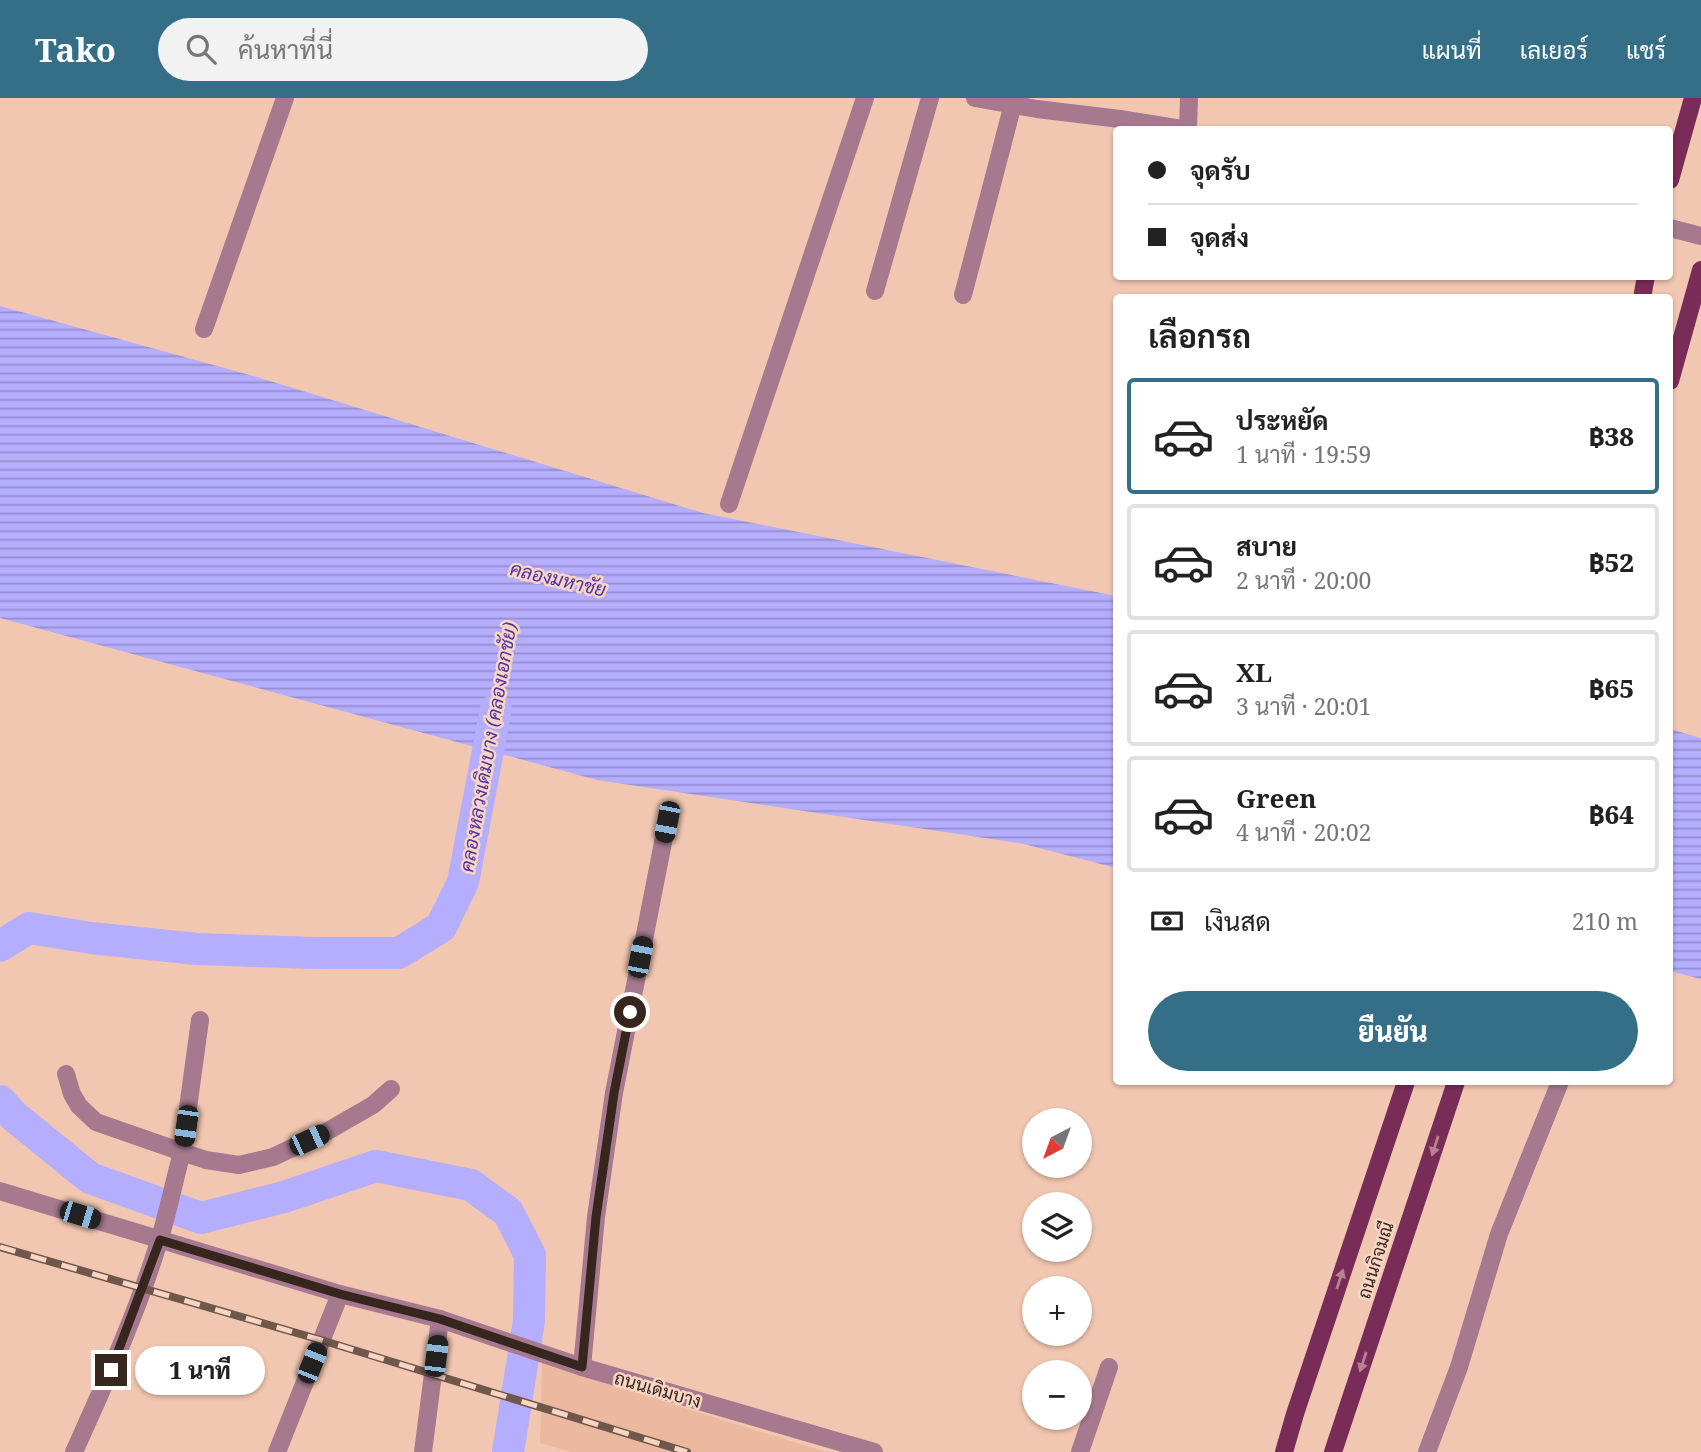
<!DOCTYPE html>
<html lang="th">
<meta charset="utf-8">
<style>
body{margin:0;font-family:"Noto Serif",Sarabun,serif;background:#f2f2f2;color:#222;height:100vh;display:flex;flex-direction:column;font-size:26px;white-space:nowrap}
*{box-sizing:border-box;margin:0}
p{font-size:23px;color:#767676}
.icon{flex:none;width:38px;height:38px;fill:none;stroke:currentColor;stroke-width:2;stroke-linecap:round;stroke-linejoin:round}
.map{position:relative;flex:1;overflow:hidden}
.details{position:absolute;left:1113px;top:196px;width:560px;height:791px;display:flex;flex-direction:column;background:#fff;border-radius:7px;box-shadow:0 2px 5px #0004}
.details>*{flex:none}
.banner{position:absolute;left:1113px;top:28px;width:560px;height:154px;border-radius:7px;box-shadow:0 2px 5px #0004;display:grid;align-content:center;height:154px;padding:0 35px;background:#fff}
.needle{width:46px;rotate:221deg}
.fabs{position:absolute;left:1022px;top:1010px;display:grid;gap:14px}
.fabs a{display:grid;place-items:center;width:70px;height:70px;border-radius:50%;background:#fff;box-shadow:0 2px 5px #0004;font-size:35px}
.end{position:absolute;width:32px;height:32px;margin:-16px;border:9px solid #36261e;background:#fff;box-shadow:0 0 0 4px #fff}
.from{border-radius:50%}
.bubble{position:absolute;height:49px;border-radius:24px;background:#fff;box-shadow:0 2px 5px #0004;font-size:23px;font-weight:800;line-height:49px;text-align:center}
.car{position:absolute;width:21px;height:42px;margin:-21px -10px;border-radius:9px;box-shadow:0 0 5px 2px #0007;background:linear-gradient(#222 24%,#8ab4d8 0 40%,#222 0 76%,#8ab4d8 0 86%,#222 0)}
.banner b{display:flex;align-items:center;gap:24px;height:66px;font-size:26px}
.banner b+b{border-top:2px solid #e0e0e0}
.banner i{width:18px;height:18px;background:#222}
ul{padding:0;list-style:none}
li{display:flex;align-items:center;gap:21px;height:116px;margin:0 14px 10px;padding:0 21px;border:4px solid #e0e0e0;border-radius:7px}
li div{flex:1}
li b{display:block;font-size:26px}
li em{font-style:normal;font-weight:800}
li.active{border-color:#346f87}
li>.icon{width:63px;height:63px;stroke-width:1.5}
h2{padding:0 35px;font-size:32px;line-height:84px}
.pay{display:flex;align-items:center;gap:18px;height:77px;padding:0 35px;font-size:26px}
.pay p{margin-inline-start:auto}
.primary-button{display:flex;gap:14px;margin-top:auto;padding:14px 35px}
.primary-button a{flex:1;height:80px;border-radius:42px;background:#346f87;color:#fff;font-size:28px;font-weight:800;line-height:80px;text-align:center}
header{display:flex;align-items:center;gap:42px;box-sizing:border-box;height:98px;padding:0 35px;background:#346f87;color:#fff}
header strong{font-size:33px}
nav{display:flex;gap:38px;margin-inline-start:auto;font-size:24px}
.search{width:490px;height:63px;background:#f2f2f2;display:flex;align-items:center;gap:18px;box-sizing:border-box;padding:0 24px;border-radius:38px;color:#767676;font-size:26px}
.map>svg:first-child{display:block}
</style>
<header>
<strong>Tako</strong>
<div class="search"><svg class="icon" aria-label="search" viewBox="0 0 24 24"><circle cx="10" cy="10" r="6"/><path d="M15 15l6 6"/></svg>ค้นหาที่นี่</div>
<nav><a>แผนที่</a><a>เลเยอร์</a><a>แชร์</a></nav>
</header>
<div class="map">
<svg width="1701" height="1354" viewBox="0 0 1701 1354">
<defs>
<pattern id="water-rules" width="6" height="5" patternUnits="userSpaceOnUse" patternTransform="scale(1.75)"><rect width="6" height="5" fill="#b5adfd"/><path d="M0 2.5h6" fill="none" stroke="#948dcc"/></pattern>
</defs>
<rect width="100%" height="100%" fill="#f2c7b1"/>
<polygon fill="#ecb9a0" points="542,1265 761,1334 827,1354 571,1354 540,1345"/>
<g fill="url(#water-rules)">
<polygon points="0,208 257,279 703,415 1116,498 1116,770 1024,746 597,682 0,520"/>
<polygon points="1670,631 1701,640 1701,881 1670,873"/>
</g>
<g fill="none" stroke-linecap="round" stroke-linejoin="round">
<g stroke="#b5adfd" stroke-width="32">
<polyline points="0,848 29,830 91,840 197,851 315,855 399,855 441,829 463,784 496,611"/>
<polyline points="0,1003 15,1019 90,1080 201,1120 284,1099 376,1068 471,1087 508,1114 530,1157 529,1223 508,1354"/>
</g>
<g stroke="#a6798f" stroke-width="18">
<polyline points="975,0 1037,11 1120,21 1188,32"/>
<polyline points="1188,31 1189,0"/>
<polyline points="1670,130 1701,138"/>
<polyline points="875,193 930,0"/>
<polyline points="963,197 1013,6"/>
<polyline points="204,231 285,0"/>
<polyline points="729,406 865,0"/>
<polyline points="66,976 72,996 79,1008 96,1024 182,1054 200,922"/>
<polyline points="0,1093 340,1196 440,1221 582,1269 874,1354"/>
<polyline points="582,1269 596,1119 614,995 667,724"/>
<path d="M74 1354C105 1285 137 1216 159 1143 168 1114 174 1084 182 1054L206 1062 239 1067 273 1059 326 1034 373 1007 391 991"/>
<polyline points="277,1354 340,1196"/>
<polyline points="423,1354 440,1221"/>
<polyline points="1080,1354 1109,1269"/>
<polyline points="1427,1354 1459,1269 1499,1136 1560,984"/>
</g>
<g stroke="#7a2c59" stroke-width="18">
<polyline points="1670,82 1693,0"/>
<polyline points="1642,200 1646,178"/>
<polyline points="1670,283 1701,172"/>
<polyline points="1284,1354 1295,1316 1406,984"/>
<polyline points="1333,1354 1456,984"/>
</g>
<defs>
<polyline id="rail" points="0,1149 321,1242 687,1354"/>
</defs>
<use href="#rail" stroke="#70574b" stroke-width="8"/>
<use href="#rail" stroke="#f9d6c4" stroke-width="5" stroke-dasharray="16" stroke-linecap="butt"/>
</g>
<defs><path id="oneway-solid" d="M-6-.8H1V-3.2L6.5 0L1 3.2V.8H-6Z" transform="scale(1.75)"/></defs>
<g fill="#ba818e">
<use href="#oneway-solid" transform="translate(1435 1048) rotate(108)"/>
<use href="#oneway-solid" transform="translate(1340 1181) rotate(-72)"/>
<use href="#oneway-solid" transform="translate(1363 1264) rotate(108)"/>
</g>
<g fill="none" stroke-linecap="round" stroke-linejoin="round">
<polyline stroke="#36261e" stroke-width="9" points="111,1272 160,1142 340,1196 440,1221 582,1269 596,1119 614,995 630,914"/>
</g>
<g text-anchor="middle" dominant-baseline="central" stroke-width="5" stroke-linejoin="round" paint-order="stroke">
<g font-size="18" fill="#36261e" stroke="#f9d6c4">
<text transform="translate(1375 1162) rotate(-72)">ถนนกิจมณี</text>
<text transform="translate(658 1291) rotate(16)">ถนนเดิมบาง</text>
</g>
<g font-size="19" font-style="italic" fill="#4f33a4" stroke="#f9d6c4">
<text transform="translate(558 481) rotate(13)">คลองมหาชัย</text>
<text transform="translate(488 649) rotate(-80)">คลองหลวงเดิมบาง (คลองเอกชัย)</text>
</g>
</g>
</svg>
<div class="fabs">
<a><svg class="needle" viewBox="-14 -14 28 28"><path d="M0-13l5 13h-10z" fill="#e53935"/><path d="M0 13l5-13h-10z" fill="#767676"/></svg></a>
<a><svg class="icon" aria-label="layers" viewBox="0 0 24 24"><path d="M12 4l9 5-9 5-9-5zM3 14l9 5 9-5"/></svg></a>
<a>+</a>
<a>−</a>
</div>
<i class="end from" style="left:630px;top:914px"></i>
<i class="end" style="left:111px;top:1272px"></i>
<div class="bubble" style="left:135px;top:1248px;width:130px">1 นาที</div>
<i class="car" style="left:667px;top:724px;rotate:191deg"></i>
<i class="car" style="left:640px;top:859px;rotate:11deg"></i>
<i class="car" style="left:186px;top:1028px;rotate:188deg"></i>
<i class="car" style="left:309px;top:1042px;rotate:65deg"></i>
<i class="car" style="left:80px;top:1117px;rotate:107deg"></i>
<i class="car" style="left:436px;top:1258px;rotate:7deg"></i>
<i class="car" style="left:312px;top:1265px;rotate:22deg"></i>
<div class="banner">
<b><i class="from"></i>จุดรับ</b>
<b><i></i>จุดส่ง</b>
</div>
<section class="details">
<h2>เลือกรถ</h2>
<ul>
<li class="active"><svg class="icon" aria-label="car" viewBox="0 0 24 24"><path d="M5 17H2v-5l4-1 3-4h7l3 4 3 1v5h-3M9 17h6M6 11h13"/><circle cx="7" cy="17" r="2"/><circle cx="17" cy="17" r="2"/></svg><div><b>ประหยัด</b><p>1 นาที · 19:59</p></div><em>฿38</em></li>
<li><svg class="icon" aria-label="car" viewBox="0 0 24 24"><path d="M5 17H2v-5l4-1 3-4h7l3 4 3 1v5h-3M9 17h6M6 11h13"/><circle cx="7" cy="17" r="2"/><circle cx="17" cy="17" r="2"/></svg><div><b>สบาย</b><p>2 นาที · 20:00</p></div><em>฿52</em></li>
<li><svg class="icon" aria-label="car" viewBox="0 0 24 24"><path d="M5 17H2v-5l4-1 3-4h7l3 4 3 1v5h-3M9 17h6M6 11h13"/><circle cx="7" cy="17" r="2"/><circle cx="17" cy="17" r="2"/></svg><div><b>XL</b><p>3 นาที · 20:01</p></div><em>฿65</em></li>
<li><svg class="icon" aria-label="car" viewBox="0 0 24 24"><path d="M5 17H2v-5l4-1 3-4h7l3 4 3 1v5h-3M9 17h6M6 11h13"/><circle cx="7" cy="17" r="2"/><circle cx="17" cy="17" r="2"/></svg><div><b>Green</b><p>4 นาที · 20:02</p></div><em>฿64</em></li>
</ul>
<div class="pay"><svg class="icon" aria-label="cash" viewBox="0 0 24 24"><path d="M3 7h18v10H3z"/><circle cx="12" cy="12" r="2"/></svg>เงินสด<p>210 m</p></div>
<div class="primary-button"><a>ยืนยัน</a></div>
</section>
</div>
